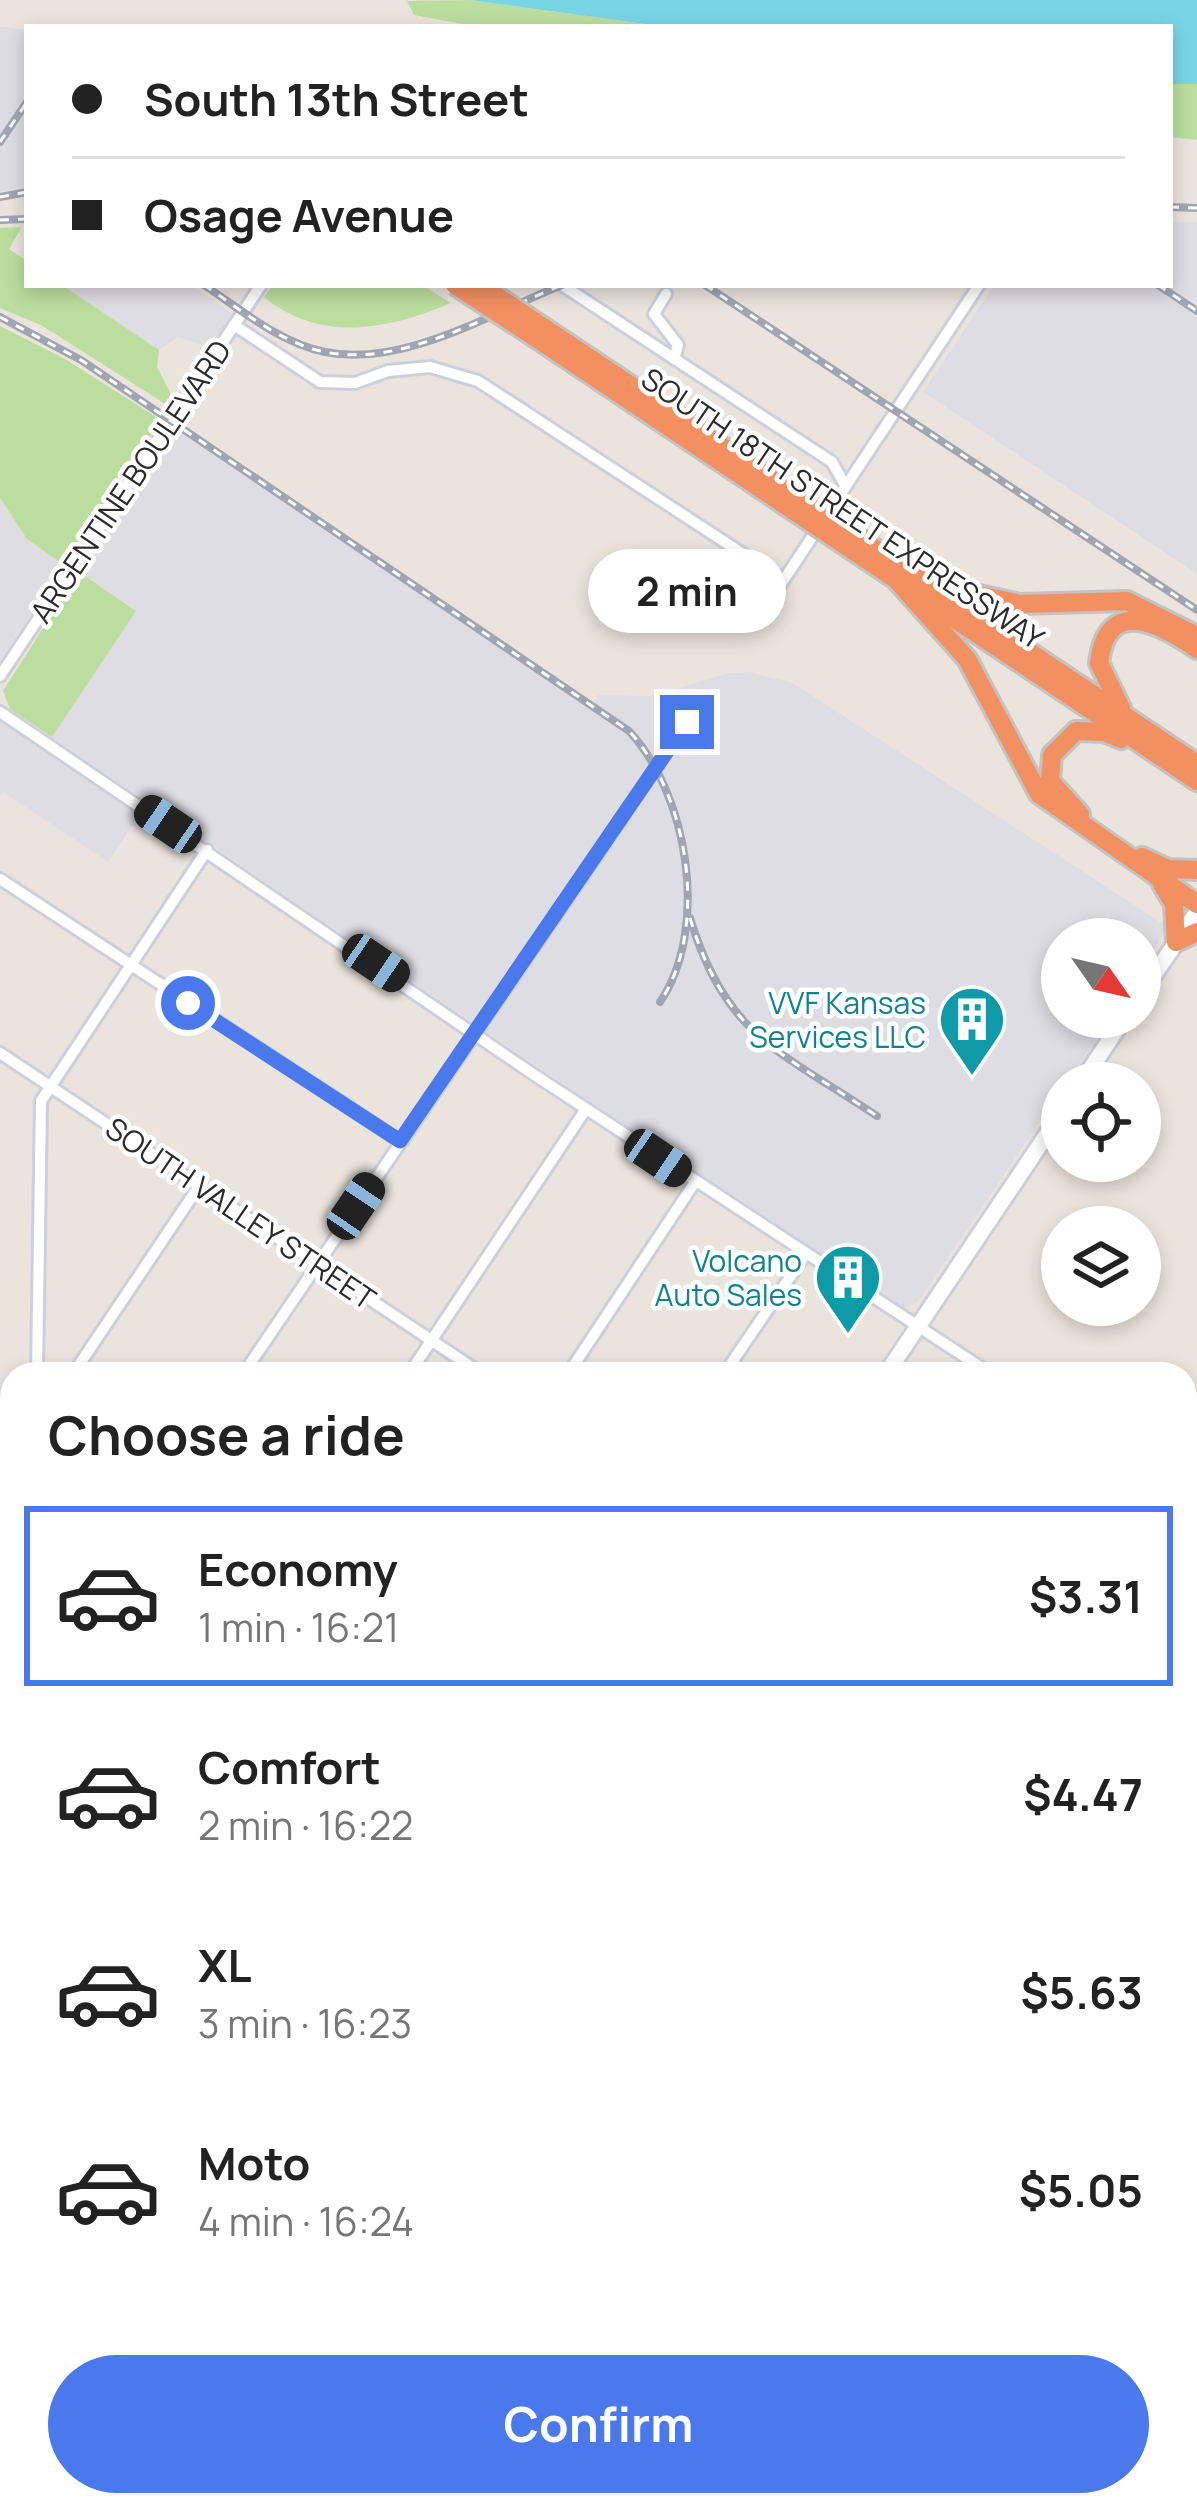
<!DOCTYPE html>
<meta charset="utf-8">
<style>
body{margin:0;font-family:Manrope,sans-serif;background:#f6f6f6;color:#222;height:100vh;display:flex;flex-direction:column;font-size:45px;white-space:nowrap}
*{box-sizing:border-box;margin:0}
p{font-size:39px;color:#767676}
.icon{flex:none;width:66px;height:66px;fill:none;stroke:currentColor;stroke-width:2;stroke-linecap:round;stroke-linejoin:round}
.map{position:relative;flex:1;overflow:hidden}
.side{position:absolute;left:0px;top:1362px;width:1197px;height:1155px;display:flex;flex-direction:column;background:#fff;border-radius:36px 36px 0 0;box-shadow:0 6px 18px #0003}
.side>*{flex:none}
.banner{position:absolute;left:24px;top:24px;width:1149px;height:264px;border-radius:0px;box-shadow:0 6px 18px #0003;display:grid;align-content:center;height:264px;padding:0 48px;background:#fff}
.needle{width:78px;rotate:124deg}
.fabs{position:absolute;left:1041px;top:918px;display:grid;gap:24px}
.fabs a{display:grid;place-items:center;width:120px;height:120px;border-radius:50%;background:#fff;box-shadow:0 6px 18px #0003;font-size:60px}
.end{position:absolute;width:54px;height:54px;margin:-27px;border:15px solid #4979ed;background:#fff;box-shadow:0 0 0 6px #fff}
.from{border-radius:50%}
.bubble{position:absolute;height:84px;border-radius:42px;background:#fff;box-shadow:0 6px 18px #0003;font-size:39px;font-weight:700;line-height:84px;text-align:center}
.car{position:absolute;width:36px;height:72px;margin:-36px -18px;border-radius:15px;box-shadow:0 0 9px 3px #0007;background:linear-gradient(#222 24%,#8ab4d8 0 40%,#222 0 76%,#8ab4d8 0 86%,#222 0)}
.banner b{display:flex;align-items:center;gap:42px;height:114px;font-size:45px}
.banner b+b{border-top:3px solid #e0e0e0}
.banner i{width:30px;height:30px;background:#222}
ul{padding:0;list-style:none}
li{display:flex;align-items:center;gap:36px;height:180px;margin:0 24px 18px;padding:0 24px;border:6px solid transparent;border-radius:0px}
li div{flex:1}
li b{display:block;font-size:45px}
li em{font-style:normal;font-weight:700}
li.on{border-color:#4979ed}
li>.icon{width:108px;height:108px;stroke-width:1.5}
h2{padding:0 48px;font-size:54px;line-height:144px}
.action{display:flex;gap:24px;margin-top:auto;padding:24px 48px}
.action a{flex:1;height:138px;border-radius:72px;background:#4979ed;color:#fff;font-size:48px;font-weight:700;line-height:138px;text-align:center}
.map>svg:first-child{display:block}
</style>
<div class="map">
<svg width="1197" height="2515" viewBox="0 0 1197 2515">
<rect width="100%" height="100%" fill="#ebe4dd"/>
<g fill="#dfdde4">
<polygon points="0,26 27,30 27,187 0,192"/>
<polygon points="1170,222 1197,222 1197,574 923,392 994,285 1170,285"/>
<polygon points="62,285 191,285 233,314 209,348 178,337 159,350"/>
<polygon points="175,428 589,707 598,695 652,696 725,674 749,672 793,683 1168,927 1140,974 1140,939 1062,939 1062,1017 1111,1017 918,1302 902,1309 888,1304 52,737 136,611 79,572"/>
<polygon points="0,498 27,539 64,565 0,660"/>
<polygon points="0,722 140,814 108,862 3,792 0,796"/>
</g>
<g fill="#bbde9e">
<polygon points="470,0 668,27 479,27 414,15 407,1"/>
<polygon points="1170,84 1197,84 1197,140 1170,137"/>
<polygon points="22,227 9,249 27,261 27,285 62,285 159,350 157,367 172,396 170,407 41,325 0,308 0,228"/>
<path d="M273 285H422L451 303C390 329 321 344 264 297Z"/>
<polygon points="0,326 65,359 161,420 64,565 27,539 0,498"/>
<polygon points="79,572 136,611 52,737 10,709 3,691"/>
</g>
<polygon fill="#78d5e6" points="470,0 1197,0 1197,84 1170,84 1170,27 668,27"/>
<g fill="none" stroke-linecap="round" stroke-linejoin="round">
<defs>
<g id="street">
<polyline points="562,285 832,462 845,485"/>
<polyline points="666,294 654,314 678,345 674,359"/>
<polyline points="234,325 320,382 355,383 388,371 430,367 478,381 783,580"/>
<polyline points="777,590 979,285"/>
<polyline points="0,676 261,285"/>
<polyline points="0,712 533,1074 991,1374"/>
<polyline points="0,879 400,1141"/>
<polyline points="0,1053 482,1374"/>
<polyline points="37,1374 41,1101 207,850"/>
<polyline points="73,1374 199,1186"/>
<polyline points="243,1374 687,722"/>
<polyline points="409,1374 586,1109"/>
<polyline points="568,1374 695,1182"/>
<polyline points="724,1374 805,1255"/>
<polyline points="1185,1502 1197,1509"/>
<polyline points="0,1748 12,1756"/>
<polyline points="0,1984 12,1966"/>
<polyline points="0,2221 12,2203"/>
<polyline points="0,2349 12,2357"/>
<polyline points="654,2509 656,2505"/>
<polyline points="0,2512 4,2515"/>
<polyline points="302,2515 308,2505"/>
<polyline points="478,2515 485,2505"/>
</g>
<g id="secondary">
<polyline points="1140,995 1197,912"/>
<polyline points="1081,1083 1125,1017"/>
<polyline points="886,1374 1062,1112"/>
<polyline points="0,1434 12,1442"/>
<polyline points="0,1739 12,1720"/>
<polyline points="0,2160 12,2167"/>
<polyline points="522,2505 537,2515"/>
<polyline points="121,2515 128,2505"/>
</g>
<g id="highway">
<polyline points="552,333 789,491"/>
<polyline points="545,344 782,503"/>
<polyline points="862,540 1197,764"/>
<polyline points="855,552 1197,781"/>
<polyline points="898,582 967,659 1039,794 1197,904"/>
<polyline points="943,587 1020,604 1127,601 1197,636"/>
<path d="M1121 708 1099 663C1107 594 1162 625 1197 649"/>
<polyline points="1080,814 1050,781 1052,755 1076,731 1104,732 1121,739"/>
<polyline points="1142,857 1168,869 1197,870"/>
<polyline points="1162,884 1174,904 1176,942 1197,932"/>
<polyline points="1185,2407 1197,2394"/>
<polyline points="1185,2443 1197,2431"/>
<polyline points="1082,2515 1091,2505"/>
<polyline points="1118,2515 1127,2505"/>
</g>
</defs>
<use href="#street" stroke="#ccd0db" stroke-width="16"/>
<use href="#secondary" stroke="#ccd0db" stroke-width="21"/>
<use href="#highway" stroke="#c3c3c3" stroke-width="24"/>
<use href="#street" stroke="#fff" stroke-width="10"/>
<use href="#secondary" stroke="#fff" stroke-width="15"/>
<use href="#highway" stroke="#f29061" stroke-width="18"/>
<defs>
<g id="rail">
<polyline points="0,142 27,102"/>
<polyline points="0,197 27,192"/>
<polyline points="1170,207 1197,208"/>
<polyline points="0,220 27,219"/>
<path d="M204 285C240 309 280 343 325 352 402 368 492 313 562 285"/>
<polyline points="705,285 1197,610"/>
<polyline points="1158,285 1197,311"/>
<path d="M0 317 81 360 629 731C688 794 710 928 660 1002"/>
<path d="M690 918C726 1037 780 1051 877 1116"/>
<polyline points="1185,2352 1197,2339"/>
<polyline points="978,2515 989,2505"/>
<polyline points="1039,2515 1048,2505"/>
</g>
</defs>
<use href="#rail" stroke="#a0a5b3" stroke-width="8"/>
<use href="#rail" stroke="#fff" stroke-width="3" stroke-dasharray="9" stroke-linecap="butt"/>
<defs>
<g id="highway-bridge">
<polyline points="455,285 545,344"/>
<polyline points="480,285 552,333"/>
<polyline points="789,491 862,540"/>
<polyline points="782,503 855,552"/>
</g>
</defs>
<use href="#highway-bridge" stroke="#c3c3c3" stroke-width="24" stroke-linecap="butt"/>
<use href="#highway-bridge" stroke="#f29061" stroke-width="18"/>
</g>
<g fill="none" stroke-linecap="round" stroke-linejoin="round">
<polyline stroke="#4979ed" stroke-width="15" points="188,1003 400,1141 687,722"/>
</g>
<defs>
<symbol id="building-pin" viewBox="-11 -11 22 30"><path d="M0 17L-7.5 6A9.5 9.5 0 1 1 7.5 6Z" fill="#0f9aa8" stroke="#fff"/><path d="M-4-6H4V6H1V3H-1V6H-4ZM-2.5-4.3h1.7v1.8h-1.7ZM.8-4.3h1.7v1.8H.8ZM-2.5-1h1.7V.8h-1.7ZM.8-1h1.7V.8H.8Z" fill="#fff"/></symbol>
</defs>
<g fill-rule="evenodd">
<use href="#building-pin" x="934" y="981" width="76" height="104"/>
<use href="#building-pin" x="810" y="1239" width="76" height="104"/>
</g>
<g text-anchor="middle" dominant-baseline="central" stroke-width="9" stroke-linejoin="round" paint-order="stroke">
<g font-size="30" fill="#2a2a2a" stroke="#fff">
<text transform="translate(130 481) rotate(-56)">ARGENTINE BOULEVARD</text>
<text transform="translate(843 508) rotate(34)">SOUTH 18TH STREET EXPRESSWAY</text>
<text transform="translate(241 1213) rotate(34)">SOUTH VALLEY STREET</text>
</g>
<g font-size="30" fill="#0d838f" stroke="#fff" text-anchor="end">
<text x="926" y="1002">VVF Kansas<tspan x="926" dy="34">Services LLC</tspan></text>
<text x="802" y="1260">Volcano<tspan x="802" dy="34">Auto Sales</tspan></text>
</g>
</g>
</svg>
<div class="fabs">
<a><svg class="needle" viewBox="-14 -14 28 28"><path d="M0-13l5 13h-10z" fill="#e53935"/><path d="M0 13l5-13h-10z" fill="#767676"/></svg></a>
<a><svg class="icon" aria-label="locate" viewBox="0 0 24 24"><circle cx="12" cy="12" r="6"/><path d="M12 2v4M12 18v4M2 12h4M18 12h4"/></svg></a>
<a><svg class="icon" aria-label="layers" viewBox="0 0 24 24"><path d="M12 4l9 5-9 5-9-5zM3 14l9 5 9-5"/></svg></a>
</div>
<i class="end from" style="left:188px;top:1003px"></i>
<i class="end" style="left:687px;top:722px"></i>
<div class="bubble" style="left:588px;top:549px;width:198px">2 min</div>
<i class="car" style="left:168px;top:824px;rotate:304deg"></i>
<i class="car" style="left:376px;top:963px;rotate:124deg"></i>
<i class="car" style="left:658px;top:1158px;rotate:124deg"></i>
<i class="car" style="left:356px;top:1206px;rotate:34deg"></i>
<div class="banner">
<b><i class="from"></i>South 13th Street</b>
<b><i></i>Osage Avenue</b>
</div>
<section class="side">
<h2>Choose a ride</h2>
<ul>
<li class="on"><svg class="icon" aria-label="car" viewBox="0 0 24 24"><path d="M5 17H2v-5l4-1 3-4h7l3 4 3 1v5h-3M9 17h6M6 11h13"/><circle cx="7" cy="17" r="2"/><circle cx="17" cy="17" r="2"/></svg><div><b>Economy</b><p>1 min · 16:21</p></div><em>$3.31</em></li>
<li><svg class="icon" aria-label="car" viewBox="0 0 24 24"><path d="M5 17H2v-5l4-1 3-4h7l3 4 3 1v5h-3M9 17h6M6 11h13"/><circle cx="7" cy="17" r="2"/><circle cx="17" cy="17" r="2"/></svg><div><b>Comfort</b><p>2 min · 16:22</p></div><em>$4.47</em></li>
<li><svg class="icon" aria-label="car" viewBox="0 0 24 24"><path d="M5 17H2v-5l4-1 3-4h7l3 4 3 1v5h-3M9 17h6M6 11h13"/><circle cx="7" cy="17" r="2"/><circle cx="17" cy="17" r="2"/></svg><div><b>XL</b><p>3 min · 16:23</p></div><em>$5.63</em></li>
<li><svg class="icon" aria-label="car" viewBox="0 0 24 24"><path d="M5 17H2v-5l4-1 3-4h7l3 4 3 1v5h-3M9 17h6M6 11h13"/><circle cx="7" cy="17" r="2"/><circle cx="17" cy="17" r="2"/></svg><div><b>Moto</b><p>4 min · 16:24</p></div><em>$5.05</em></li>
</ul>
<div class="action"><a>Confirm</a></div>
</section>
</div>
